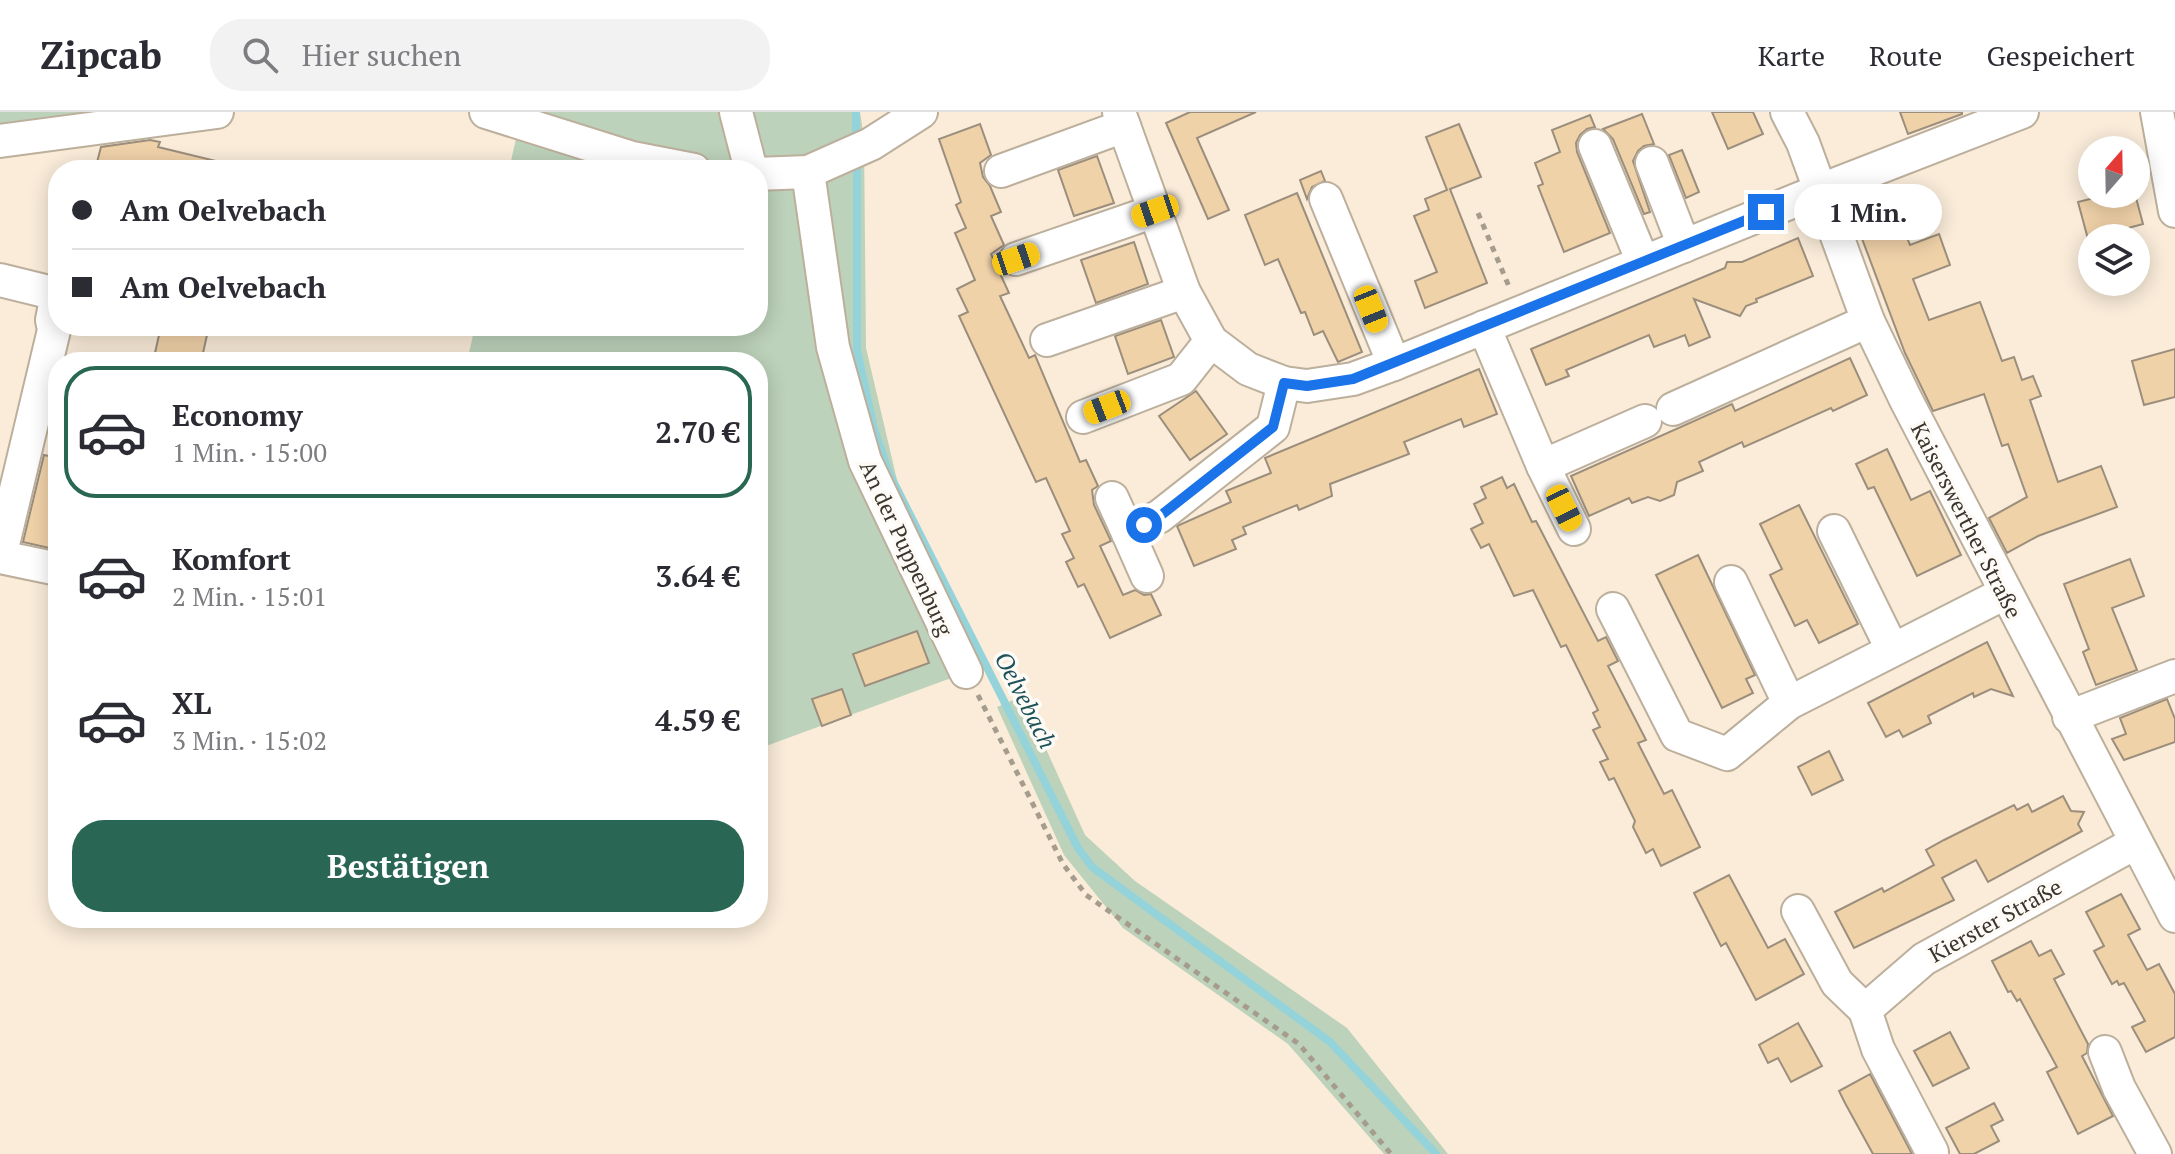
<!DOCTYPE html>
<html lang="de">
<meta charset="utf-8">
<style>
body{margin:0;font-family:"PT Serif",serif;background:#f2f2f3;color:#2b2b33;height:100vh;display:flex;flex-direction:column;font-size:30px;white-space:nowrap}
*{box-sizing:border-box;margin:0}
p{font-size:26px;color:#7c7c81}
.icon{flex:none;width:44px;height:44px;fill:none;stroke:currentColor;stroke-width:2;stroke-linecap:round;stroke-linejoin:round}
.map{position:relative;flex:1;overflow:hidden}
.drawer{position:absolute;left:48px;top:240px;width:720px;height:576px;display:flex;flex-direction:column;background:#fff;border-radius:32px;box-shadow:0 4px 20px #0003}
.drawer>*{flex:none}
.banner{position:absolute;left:48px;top:48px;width:720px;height:176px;border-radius:32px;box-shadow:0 4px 20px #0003;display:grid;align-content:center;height:176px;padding:0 24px;background:#fff}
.needle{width:52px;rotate:20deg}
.fabs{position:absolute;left:2078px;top:24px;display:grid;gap:16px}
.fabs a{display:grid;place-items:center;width:72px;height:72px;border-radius:50%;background:#fff;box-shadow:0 4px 20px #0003;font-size:40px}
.end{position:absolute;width:36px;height:36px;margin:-18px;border:10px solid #1a73e8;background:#fff;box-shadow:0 0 0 4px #fff}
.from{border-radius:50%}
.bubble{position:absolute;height:56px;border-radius:28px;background:#fff;box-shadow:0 4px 20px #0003;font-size:26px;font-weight:700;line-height:56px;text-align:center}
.car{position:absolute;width:24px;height:48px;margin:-24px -12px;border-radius:10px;box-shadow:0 0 6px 2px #0007;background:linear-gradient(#f5c518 24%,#345 0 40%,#f5c518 0 76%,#345 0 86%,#f5c518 0)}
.banner b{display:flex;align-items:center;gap:28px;height:76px;font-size:30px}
.banner b+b{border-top:2px solid #e1e1e2}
.banner i{width:20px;height:20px;background:#2b2b33}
ul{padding:14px 0 0;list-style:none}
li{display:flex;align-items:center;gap:24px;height:132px;margin:0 16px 12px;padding:0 8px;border:4px solid transparent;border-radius:32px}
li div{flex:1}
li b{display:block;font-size:30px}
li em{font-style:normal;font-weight:700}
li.current{border-color:#296754}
li>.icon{width:72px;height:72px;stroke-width:1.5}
.primary-button{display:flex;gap:16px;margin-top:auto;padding:16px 24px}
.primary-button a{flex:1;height:92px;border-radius:32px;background:#296754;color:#fff;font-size:32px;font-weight:700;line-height:92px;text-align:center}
header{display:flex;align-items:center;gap:48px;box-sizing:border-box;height:112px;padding:0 40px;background:#fff;border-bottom:2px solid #e1e1e2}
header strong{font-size:38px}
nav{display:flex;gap:44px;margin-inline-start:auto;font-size:28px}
.search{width:560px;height:72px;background:#f2f2f3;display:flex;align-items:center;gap:20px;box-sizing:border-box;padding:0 28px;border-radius:32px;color:#7c7c81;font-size:30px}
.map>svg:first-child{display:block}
</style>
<header>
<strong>Zipcab</strong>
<div class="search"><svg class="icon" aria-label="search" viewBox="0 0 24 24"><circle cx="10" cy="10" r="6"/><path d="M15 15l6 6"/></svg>Hier suchen</div>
<nav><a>Karte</a><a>Route</a><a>Gespeichert</a></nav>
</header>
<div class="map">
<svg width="2175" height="1042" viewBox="0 0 2175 1042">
<rect width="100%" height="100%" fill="#faecd9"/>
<g fill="#bdd2ba">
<polygon points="0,0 140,0 0,20"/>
<polygon points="510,0 860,0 864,26 866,236 905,402 973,558 758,637 758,250 467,250 475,214 758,214 758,58 509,58 521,4"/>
<polygon points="1022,584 1085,723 1135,769 1347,916 1448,1042 1384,1042 1288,932 1123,816 1064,743 997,595"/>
</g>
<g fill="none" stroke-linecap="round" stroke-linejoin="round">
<g stroke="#95d3db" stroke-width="8">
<polyline points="856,0 856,30"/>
<polyline points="857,47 857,238 874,317 889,361 1078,736 1092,755 1330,930 1436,1042"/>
</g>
</g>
<g fill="#f0d2a9" stroke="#9b8e7c" stroke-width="2">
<polygon points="1190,0 1256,0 1197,26 1229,98 1208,107 1166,11"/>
<polygon points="1712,0 1753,0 1763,22 1728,37"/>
<polygon points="1900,0 1962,0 1962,2 1908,22"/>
<polygon points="1642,2 1654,32 1644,34 1638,39 1633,49 1650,100 1644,102 1613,27 1603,17"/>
<polygon points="1590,3 1595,15 1587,17 1580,23 1576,31 1577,40 1610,121 1564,140 1538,74 1543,72 1535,51 1560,40 1552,18"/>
<polygon points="980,12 991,43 980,51 983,65 990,74 1001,100 991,104 1004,133 991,142 1009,181 1000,184 1029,246 1035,243 1080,350 1086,348 1098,374 1092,378 1094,393 1111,429 1100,434 1123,483 1135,478 1144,483 1151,482 1161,503 1110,526 1084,472 1078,475 1066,450 1074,446 1062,422 1070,419 1046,366 1036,370 959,204 968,200 957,177 975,168 955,121 966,116 956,93 961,90 939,27"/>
<polygon points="1459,12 1481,65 1450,77 1487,171 1425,196 1415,169 1437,160 1414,104 1429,98 1425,87 1447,78 1426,25"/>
<polygon points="150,28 160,30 158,35 220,50 219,58 95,58 101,35"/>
<polygon points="1682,38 1699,80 1686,86 1669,43"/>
<polygon points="1097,44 1114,91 1074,104 1058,58"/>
<polygon points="1321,59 1325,69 1312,75 1307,87 1300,68"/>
<polygon points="1297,81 1362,240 1338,250 1323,219 1314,223 1305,200 1301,201 1278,147 1265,153 1245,103"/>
<polygon points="2093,82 2135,82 2143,112 2088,127 2078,90 2094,86"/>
<polygon points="1900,109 1910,133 1939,122 1950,153 1913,167 1929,208 1980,190 2002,249 2014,245 2022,268 2033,264 2041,284 2030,288 2058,370 2101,354 2117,395 2038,424 2007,441 1989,406 2027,385 2008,332 2002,334 1984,282 1933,299 1905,241 1861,124"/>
<polygon points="1798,126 1813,164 1756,187 1757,190 1746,194 1740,204 1694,187 1710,225 1689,234 1685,223 1654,235 1649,223 1566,258 1569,264 1546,273 1531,237 1725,156 1727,150 1742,150"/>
<polygon points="1134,130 1148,172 1096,191 1081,148"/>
<polygon points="1161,208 1174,245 1128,262 1115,224"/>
<polygon points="161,214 209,214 201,250 153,250"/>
<polygon points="2175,237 2175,285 2144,293 2132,249"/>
<polygon points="1850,246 1867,283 1833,299 1831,296 1744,335 1742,330 1699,350 1703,359 1677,370 1674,383 1660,389 1648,385 1632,391 1629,386 1589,404 1571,364 1732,292 1735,299"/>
<polygon points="1479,257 1497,302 1464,315 1461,307 1404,330 1409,342 1330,372 1332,384 1299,398 1297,393 1243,415 1246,422 1232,428 1236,437 1194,454 1177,414 1231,390 1226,379 1271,361 1265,346"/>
<polygon points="1196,279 1227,322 1190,348 1159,304"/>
<polygon points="1887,337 1911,388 1930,379 1961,443 1917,464 1874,375 1868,377 1856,352"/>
<polygon points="44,343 58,346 58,438 23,430"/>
<polygon points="1502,365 1507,376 1514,372 1532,410 1536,409 1598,529 1606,525 1618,549 1608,554 1646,628 1638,631 1664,682 1672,678 1700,735 1661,754 1653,737 1646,741 1633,715 1635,709 1614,666 1609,668 1600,650 1608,647 1593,618 1600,615 1593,601 1598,598 1566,533 1561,535 1533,478 1514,484 1489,432 1481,436 1471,417 1483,411 1474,392 1486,386 1481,375"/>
<polygon points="1799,393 1858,512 1819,531 1807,508 1795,514 1770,463 1782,457 1760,412"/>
<polygon points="1698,443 1755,563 1746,567 1753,581 1722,596 1656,463"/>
<polygon points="2130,447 2144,484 2112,496 2137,558 2096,573 2083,540 2089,537 2064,472"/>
<polygon points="917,519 929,551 865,574 853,542"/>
<polygon points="1987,530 2013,584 1991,577 1974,585 1973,581 1928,604 1931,611 1903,625 1899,618 1886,625 1868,591"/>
<polygon points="842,577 851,603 822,614 812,587"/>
<polygon points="2167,587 2175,607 2175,630 2124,648 2112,627 2126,622 2120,606"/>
<polygon points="1829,639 1843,668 1812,683 1798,655"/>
<polygon points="2063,684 2071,699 2084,700 2078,712 2082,719 1988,770 1976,748 1942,766 1954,788 1854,836 1835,800 1882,776 1884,780 1934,753 1926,738 1944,728 2014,693 2017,698 2028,692 2032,700"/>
<polygon points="1729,763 1768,836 1785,827 1804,862 1756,888 1726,831 1721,834 1694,781"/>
<polygon points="2121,782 2140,817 2128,823 2147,858 2159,852 2175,882 2175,925 2146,940 2132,915 2145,909 2124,871 2119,873 2117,869 2112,872 2094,839 2104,834 2086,800"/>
<polygon points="2031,829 2039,844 2051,838 2064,862 2054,867 2088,932 2087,941 2082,944 2113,1004 2078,1022 2047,960 2057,955 2020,887 2017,889 2011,879 2008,880 1992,849"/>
<polygon points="1798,911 1822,954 1791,970 1778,946 1768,951 1759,933"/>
<polygon points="1950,920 1969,956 1933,974 1914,939"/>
<polygon points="1870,962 1912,1042 1873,1042 1845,991 1839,979"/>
<polygon points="1994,991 2003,1008 1991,1014 1999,1029 1974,1042 1960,1042 1946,1016"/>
</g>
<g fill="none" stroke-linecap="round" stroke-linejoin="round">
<defs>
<g id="minor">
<polyline points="486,0 632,46 694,58"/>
<polyline points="736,0 751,58"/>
<polyline points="1119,0 1184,180 1211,229 1248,257 1284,271 1307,274 1353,267 1394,252 1821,78 2022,0"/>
<polyline points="1787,0 1803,31 1868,209 1906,288 2175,804"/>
<polyline points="2157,0 2175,99"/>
<polyline points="0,29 217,0"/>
<polyline points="1595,34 1643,150"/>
<polyline points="1652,51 1684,134"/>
<polyline points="1001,59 1124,14"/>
<polyline points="808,60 833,235 865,349 966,560"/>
<polyline points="758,62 808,60 871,32 921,0"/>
<polyline points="1326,87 1394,252"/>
<polyline points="1016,147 1155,99"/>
<polyline points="0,168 57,182 52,208 54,218 0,445"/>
<polyline points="1484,215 1543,354 1574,417"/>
<polyline points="1047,228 1184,180"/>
<polyline points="1673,297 1868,209"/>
<polyline points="1083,305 1181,267 1211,229"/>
<polyline points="1543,354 1645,309"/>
<polyline points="1112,386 1128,421"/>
<polyline points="1834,419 1892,537"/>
<polyline points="0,445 58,457"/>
<polyline points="1147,464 1128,421 1160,404 1273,315 1284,271"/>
<polyline points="1731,470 1789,591"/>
<polyline points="1613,497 1677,623 1727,642 1789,591 2005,481"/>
<polyline points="2069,605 2175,564"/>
<polyline points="1798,799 1837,871 1865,898"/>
<polyline points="2105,940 2119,976 2155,1042"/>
<polyline points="1932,1040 1878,937 1865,898 1924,847 2135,731"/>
</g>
</defs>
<use href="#minor" stroke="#bcaf9c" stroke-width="36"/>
<g stroke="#a69c8e" stroke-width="5" stroke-dasharray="6 6" stroke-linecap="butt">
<polyline points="1478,101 1510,177"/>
<polyline points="978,583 1063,752 1086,783 1299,932 1391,1042"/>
</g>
<use href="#minor" stroke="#fff" stroke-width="32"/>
</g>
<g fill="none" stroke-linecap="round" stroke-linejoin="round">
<polyline stroke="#1a73e8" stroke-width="10" points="1144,413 1160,404 1273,315 1284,271 1307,274 1353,267 1766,100"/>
</g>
<g text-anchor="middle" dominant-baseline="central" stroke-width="7" stroke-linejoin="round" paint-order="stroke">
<g font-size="22" fill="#3a352d" stroke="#fefbf7">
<text transform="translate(1967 408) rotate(63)">Kaiserswerther Straße</text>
<text transform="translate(907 436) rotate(65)">An der Puppenburg</text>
<text transform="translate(1995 808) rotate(-29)">Kierster Straße</text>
</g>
<g font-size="24" font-style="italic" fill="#1c5258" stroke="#fefbf7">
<text transform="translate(1026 588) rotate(63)">Oelvebach</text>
</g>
</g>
</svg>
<div class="fabs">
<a><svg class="needle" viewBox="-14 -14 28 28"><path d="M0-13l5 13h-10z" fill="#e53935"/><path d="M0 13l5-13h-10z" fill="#7c7c81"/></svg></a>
<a><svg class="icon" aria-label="layers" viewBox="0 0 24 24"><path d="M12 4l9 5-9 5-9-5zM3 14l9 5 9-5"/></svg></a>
</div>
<i class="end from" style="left:1144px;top:413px"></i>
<i class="end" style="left:1766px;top:100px"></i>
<div class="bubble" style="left:1794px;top:72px;width:148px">1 Min.</div>
<i class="car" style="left:1155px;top:99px;rotate:251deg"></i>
<i class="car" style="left:1016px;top:147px;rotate:71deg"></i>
<i class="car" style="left:1371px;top:197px;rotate:158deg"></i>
<i class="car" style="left:1107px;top:295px;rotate:249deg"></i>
<i class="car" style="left:1564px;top:396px;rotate:154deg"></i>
<div class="banner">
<b><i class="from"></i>Am Oelvebach</b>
<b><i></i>Am Oelvebach</b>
</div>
<section class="drawer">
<ul>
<li class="current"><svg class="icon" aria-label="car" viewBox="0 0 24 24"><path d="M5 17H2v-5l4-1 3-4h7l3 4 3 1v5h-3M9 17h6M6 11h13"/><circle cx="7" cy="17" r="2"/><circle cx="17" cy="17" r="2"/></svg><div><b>Economy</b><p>1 Min. · 15:00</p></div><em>2.70 €</em></li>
<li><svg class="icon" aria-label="car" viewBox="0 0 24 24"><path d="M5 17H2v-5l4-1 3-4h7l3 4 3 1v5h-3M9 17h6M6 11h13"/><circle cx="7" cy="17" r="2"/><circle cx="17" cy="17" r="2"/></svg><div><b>Komfort</b><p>2 Min. · 15:01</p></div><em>3.64 €</em></li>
<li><svg class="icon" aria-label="car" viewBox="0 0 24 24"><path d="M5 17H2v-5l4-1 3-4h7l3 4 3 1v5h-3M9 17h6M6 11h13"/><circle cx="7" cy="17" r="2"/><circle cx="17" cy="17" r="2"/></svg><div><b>XL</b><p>3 Min. · 15:02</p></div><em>4.59 €</em></li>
</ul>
<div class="primary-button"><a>Bestätigen</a></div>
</section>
</div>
